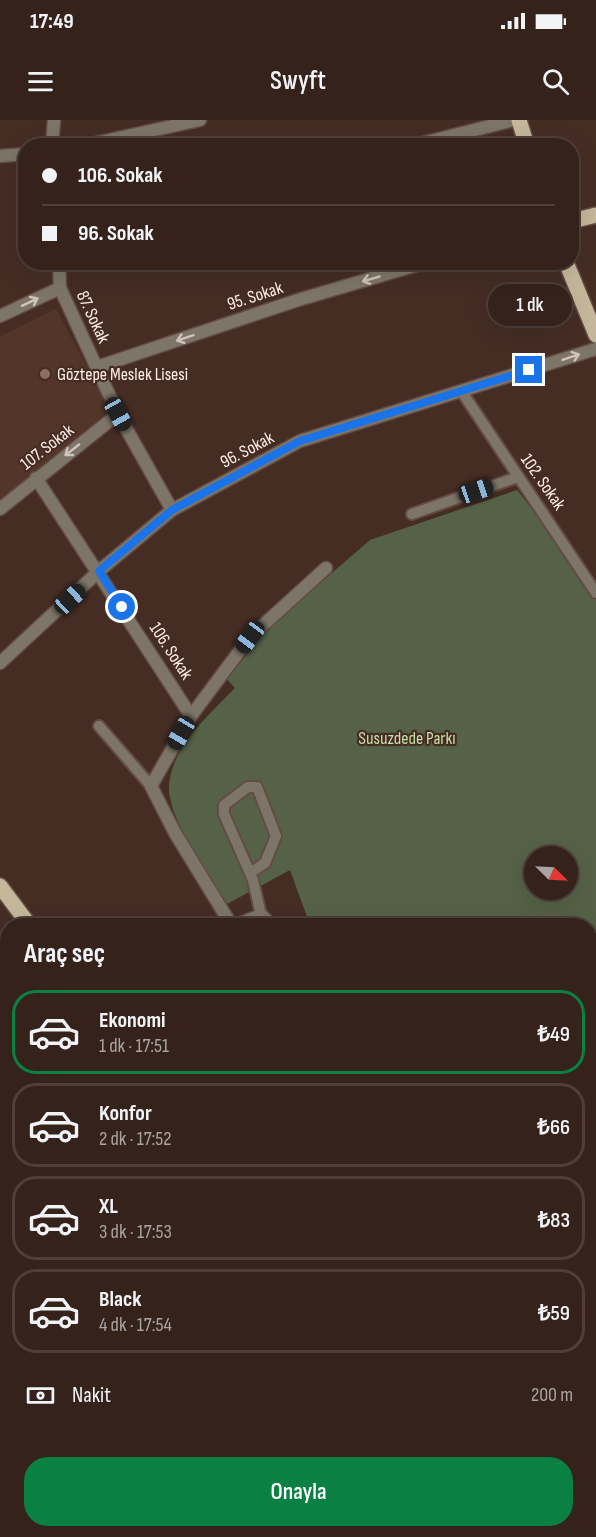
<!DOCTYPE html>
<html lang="tr">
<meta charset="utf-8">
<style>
body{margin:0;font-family:"Sofia Sans Condensed",sans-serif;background:#3f2f28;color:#f1f3f6;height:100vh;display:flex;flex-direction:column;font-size:22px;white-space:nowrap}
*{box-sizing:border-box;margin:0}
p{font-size:20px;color:#a9a4a3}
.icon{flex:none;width:33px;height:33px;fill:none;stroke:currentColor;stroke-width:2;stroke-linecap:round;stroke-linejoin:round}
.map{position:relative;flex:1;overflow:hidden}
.drawer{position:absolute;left:0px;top:798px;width:597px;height:620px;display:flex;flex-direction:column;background:#34221b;border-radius:24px 24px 0 0;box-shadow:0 6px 24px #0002,0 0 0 2px #4e3f3a}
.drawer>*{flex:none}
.top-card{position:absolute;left:18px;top:18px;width:561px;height:132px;border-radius:24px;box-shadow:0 6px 24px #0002,0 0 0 2px #4e3f3a;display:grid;align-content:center;height:132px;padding:0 24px;background:#34221b}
.needle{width:39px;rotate:114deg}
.buttons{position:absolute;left:524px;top:726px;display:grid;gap:12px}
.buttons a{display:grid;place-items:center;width:54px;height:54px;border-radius:50%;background:#34221b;box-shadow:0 6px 24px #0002,0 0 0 2px #4e3f3a;font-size:30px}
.end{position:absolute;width:27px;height:27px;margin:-14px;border:8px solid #1a73e8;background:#fff;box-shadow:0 0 0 3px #fff}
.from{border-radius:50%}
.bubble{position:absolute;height:42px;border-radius:21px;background:#34221b;box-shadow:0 6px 24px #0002,0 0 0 2px #4e3f3a;font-size:20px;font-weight:600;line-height:42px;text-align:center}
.car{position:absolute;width:18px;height:36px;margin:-18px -9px;border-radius:8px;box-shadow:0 0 4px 2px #0007;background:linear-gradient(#222 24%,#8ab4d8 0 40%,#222 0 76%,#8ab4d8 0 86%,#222 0)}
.top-card b{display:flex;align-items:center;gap:21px;height:57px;font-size:22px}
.top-card b+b{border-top:2px solid #4e3f3a}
.top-card i{width:15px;height:15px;background:#f1f3f6}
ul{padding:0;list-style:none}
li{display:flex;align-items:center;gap:18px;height:84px;margin:0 12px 9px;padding:0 12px;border:3px solid #4e3f3a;border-radius:24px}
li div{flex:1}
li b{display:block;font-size:22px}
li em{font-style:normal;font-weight:600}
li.on{border-color:#0b8043}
li>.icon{width:54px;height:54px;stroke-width:1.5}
h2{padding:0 24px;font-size:27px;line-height:72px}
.pay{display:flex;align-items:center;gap:15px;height:66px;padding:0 24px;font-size:22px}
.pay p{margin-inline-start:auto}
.button{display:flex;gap:12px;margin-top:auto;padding:12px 24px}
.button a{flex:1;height:69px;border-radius:24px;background:#0b8043;color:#fff;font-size:24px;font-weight:600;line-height:69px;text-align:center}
.status{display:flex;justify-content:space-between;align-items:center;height:42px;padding:0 30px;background:#34221b;direction:ltr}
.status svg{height:16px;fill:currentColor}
header{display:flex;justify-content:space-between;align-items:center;height:78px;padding:0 24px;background:#34221b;font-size:27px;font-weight:600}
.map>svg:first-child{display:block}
</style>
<div class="status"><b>17:49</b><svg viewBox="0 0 49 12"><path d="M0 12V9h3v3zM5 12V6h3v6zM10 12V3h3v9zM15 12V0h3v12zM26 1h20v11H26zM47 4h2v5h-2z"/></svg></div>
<header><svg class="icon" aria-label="menu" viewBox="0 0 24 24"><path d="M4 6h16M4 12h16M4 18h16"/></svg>Swyft<svg class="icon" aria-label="search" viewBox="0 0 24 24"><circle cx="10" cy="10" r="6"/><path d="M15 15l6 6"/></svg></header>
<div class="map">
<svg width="596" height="1417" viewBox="0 0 596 1417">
<rect width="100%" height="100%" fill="#452d24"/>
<polygon fill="#543529" points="56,189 110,290 0,384 0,217"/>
<path fill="#556247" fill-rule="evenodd" d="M517 370 596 471V1230L590 1227V806L310 805 290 750 225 785C209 756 170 701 169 670 168 630 210 594 235 568L227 559 268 508 370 420ZM534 736H567V770H534Z"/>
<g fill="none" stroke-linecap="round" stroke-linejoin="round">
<defs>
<g id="lane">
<polyline points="462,272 596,473"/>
<polyline points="412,394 518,357"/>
<polyline points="99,606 151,666"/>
<polyline points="250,753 265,743 276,716 257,667 248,667 224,685 224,694 253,760 261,795"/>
<polyline points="0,1001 8,998"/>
<polyline points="590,1041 596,1050"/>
<polyline points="590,1145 596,1147"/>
</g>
<g id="street">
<polyline points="52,26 54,0"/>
<polyline points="82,26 200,0"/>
<polyline points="411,26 514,0"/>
<polyline points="0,36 26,34"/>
<polyline points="59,142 60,168 118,294 172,390"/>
<polyline points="0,196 60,168"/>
<polyline points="97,247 298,180 427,142"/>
<polyline points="36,358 191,596"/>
<polyline points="0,389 118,294"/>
<polyline points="0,543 99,451 172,390 300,321 596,229"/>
<polyline points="232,806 175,713 151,666 191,596 250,517 326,448"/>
<polyline points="233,806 261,795 273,806"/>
<polyline points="0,942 8,954"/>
<polyline points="590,1291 596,1294"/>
<polyline points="106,1410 107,1417"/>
<polyline points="395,1410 395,1417"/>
<polyline points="539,1410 542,1417"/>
</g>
<g id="primary">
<polyline points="519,0 527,26"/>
<polyline points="572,101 596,95"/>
<polyline points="566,142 596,215"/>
<polyline points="0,766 30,806"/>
<polyline points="151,1410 152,1417"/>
</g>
</defs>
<use href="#lane" stroke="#634c43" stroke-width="14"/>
<use href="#street" stroke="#634c43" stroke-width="15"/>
<use href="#primary" stroke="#634c43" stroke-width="18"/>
<use href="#lane" stroke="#7d7668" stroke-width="10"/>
<use href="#street" stroke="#7d7668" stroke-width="12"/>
<use href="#primary" stroke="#c5b79a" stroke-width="15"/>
</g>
<defs><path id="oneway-shaft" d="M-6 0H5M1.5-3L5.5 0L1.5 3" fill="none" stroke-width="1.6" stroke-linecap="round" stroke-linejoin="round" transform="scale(1.5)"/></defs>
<g stroke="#d1c3bb">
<use href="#oneway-shaft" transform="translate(371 159) rotate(164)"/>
<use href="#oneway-shaft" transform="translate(30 182) rotate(-25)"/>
<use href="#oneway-shaft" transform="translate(185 218) rotate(162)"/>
<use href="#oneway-shaft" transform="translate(571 237) rotate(-18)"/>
<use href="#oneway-shaft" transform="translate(72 330) rotate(142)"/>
</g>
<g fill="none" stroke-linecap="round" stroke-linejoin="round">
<polyline stroke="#1a73e8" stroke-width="8" points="122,487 99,451 172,390 300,321 529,250"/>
</g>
<circle fill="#8d6e63" stroke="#452d24" stroke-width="2" cx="45" cy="254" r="6"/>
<g text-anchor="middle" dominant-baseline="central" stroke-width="4.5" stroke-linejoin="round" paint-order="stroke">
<g font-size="18" fill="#feede7" stroke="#452d24">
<text transform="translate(255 176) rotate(-18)">95. Sokak</text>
<text transform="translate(93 197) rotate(65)">87. Sokak</text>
<text transform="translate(47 327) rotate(-38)">107. Sokak</text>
<text transform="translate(247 330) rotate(-28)">96. Sokak</text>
<text transform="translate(543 362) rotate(55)">102. Sokak</text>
<text transform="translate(171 531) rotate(57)">106. Sokak</text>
</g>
<g font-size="18" fill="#feede7" stroke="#452d24" text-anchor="start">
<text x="57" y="254">Göztepe Meslek Lisesi</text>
</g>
<g font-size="18" fill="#c5dfa7" stroke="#452d24">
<text x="407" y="618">Susuzdede Parkı</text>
</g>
</g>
</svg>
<div class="buttons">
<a><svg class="needle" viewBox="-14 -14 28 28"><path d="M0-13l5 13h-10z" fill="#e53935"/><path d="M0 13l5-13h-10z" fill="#a9a4a3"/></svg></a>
</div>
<i class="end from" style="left:122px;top:487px"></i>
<i class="end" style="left:529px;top:250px"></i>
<div class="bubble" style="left:488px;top:164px;width:84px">1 dk</div>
<i class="car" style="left:118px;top:294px;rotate:151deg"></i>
<i class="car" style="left:476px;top:371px;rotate:71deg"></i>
<i class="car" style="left:70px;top:479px;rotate:47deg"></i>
<i class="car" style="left:250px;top:517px;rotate:217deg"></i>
<i class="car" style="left:181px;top:613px;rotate:210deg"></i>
<div class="top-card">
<b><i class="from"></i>106. Sokak</b>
<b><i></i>96. Sokak</b>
</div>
<section class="drawer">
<h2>Araç seç</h2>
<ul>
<li class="on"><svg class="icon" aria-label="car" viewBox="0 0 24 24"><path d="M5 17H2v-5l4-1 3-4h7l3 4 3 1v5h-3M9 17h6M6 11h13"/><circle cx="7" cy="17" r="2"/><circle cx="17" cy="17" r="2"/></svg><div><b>Ekonomi</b><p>1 dk · 17:51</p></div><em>₺49</em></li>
<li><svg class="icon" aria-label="car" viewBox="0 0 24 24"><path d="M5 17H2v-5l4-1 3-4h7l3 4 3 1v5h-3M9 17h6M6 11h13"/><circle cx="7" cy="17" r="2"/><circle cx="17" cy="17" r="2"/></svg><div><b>Konfor</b><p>2 dk · 17:52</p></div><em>₺66</em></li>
<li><svg class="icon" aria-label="car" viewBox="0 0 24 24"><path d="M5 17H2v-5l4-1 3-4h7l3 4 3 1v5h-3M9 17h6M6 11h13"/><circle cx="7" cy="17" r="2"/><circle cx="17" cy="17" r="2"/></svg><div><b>XL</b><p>3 dk · 17:53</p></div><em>₺83</em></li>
<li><svg class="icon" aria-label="car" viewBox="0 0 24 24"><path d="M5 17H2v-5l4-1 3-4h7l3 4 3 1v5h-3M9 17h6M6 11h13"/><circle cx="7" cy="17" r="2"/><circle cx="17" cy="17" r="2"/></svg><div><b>Black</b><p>4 dk · 17:54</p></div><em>₺59</em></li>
</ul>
<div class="pay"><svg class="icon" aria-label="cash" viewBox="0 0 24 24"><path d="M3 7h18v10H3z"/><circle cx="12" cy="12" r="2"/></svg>Nakit<p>200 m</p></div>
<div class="button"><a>Onayla</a></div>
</section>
</div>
